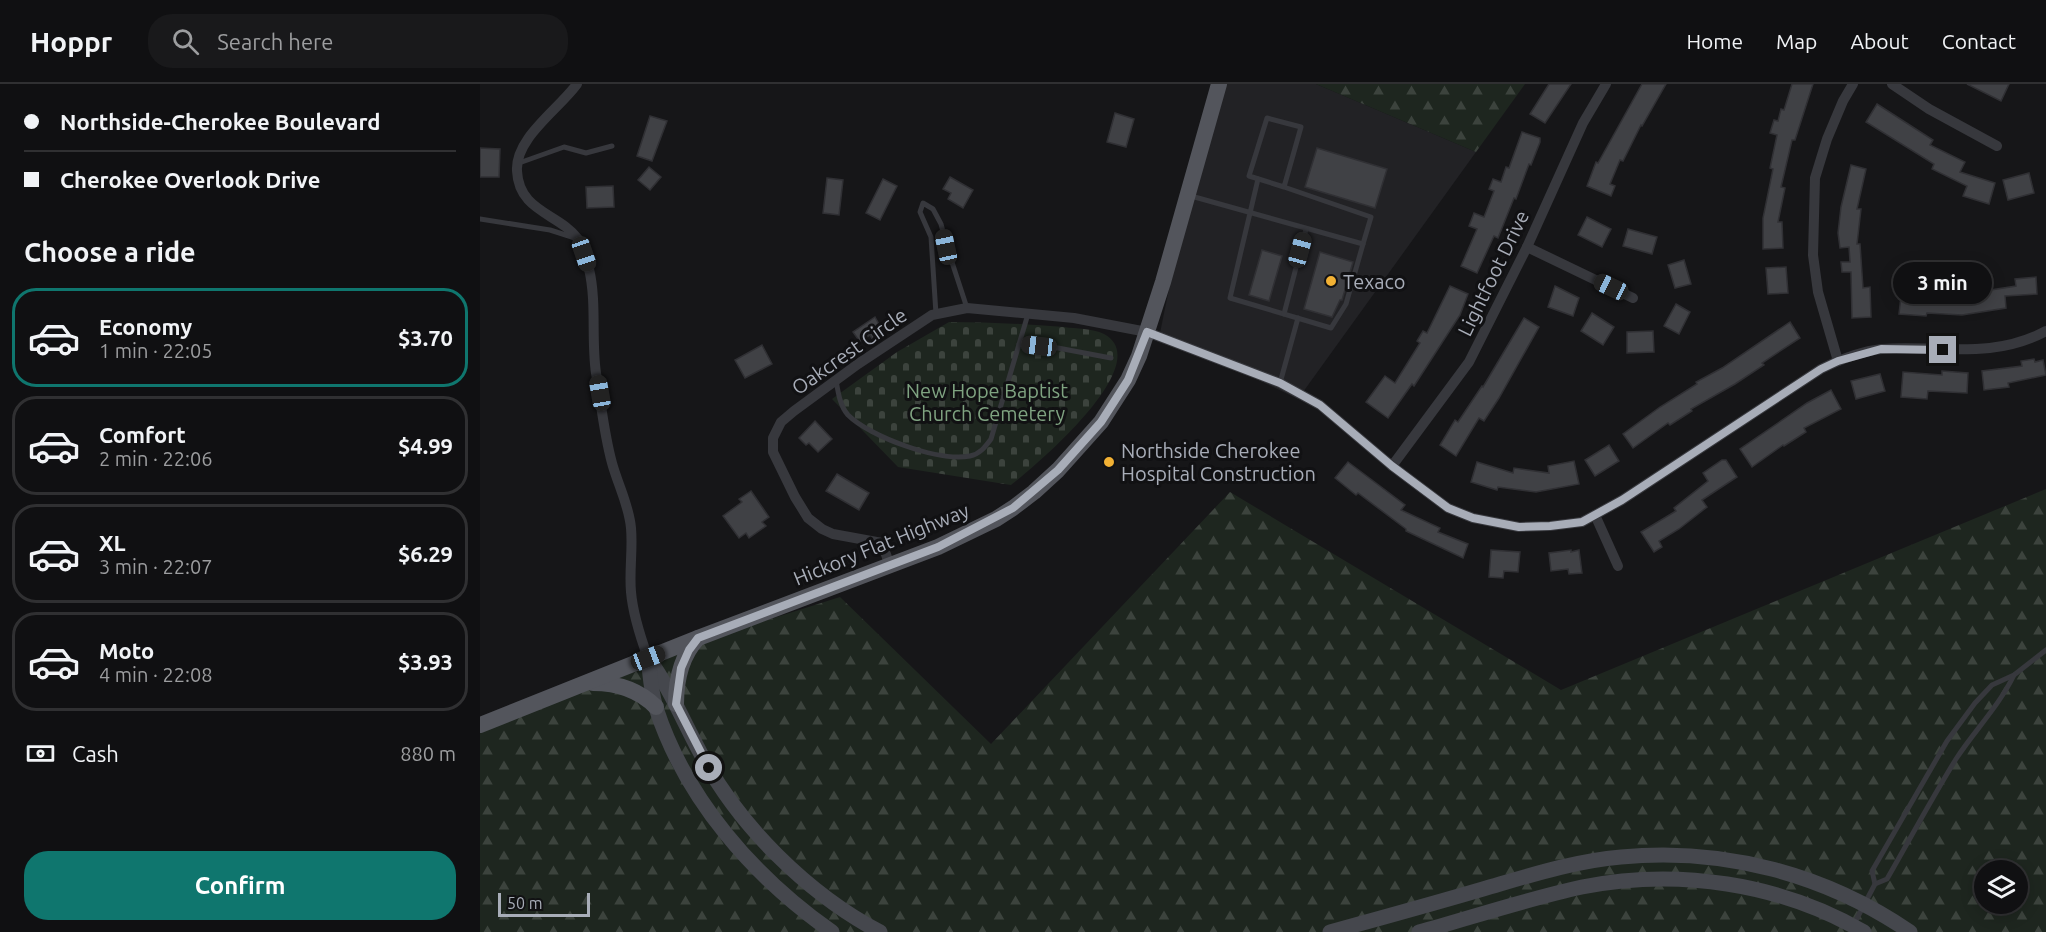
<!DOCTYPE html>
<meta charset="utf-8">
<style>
body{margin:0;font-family:Ubuntu,sans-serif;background:#19191b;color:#f1f3f6;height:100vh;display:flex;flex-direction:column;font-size:22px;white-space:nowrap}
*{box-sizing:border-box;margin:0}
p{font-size:20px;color:#9c9d9f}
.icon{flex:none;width:33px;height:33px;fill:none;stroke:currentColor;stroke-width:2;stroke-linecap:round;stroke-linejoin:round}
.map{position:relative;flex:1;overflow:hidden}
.sheet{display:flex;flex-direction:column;background:#101012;width:480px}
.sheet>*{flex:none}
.banner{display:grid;align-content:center;height:132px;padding:0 24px;background:#101012}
.buttons{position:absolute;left:1494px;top:776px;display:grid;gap:12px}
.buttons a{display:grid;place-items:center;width:54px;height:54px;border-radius:50%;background:#101012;box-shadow:0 3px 15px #0003,0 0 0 2px #303032;font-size:30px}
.scale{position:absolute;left:18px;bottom:15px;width:92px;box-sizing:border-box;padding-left:6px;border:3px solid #a8adb8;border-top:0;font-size:16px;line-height:21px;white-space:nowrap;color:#a8adb8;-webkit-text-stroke:4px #111113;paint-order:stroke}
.end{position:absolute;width:27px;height:27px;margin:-14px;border:8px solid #a8adb8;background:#111;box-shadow:0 0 0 3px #111}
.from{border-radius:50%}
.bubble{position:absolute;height:42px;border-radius:21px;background:#101012;box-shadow:0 3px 15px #0003,0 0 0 2px #303032;font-size:20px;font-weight:700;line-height:42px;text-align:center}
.car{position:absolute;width:18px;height:36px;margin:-18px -9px;border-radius:8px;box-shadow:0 0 4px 2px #0007;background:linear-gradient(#222 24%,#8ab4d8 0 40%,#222 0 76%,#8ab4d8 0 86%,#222 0)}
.banner b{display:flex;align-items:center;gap:21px;height:57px;font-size:22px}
.banner b+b{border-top:2px solid #303032}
.banner i{width:15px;height:15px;background:#f1f3f6}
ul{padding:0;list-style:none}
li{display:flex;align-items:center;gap:18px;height:99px;margin:0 12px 9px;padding:0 12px;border:3px solid #303032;border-radius:24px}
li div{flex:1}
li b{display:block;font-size:22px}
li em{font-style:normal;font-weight:700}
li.current{border-color:#0f766e}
li>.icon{width:54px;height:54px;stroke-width:1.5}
h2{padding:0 24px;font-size:27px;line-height:72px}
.pay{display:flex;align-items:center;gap:15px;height:66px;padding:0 24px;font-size:22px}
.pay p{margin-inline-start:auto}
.button{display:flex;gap:12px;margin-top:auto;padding:12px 24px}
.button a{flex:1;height:69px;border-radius:24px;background:#0f766e;color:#fff;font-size:24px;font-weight:700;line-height:69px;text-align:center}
header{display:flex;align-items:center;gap:36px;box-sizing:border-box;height:84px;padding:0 30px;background:#101012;border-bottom:2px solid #303032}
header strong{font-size:28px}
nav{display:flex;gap:33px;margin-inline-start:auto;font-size:21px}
.search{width:420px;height:54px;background:#19191b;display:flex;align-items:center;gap:15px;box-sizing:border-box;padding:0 21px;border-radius:24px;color:#9c9d9f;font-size:22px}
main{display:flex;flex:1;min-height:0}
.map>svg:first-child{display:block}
</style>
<header>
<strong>Hoppr</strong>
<div class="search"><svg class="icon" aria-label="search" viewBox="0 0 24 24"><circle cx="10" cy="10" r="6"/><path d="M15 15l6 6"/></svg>Search here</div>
<nav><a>Home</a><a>Map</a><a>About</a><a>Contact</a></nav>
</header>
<main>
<section class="sheet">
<div class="banner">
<b><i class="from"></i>Northside-Cherokee Boulevard</b>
<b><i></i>Cherokee Overlook Drive</b>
</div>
<h2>Choose a ride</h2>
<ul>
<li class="current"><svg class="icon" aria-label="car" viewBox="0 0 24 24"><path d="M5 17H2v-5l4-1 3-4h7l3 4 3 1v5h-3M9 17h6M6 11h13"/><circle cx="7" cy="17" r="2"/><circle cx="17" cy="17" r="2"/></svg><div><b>Economy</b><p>1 min · 22:05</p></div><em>$3.70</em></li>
<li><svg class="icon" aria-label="car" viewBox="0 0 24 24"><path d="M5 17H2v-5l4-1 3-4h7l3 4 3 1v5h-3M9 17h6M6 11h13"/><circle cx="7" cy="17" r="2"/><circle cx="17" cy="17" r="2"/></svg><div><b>Comfort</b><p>2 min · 22:06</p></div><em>$4.99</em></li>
<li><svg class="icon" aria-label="car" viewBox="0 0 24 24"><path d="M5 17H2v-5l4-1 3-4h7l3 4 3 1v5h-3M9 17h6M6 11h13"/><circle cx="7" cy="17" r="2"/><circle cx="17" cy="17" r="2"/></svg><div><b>XL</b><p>3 min · 22:07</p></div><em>$6.29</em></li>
<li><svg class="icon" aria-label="car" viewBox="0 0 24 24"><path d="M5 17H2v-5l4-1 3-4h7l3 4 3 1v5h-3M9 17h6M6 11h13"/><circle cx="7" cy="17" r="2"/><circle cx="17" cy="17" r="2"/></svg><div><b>Moto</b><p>4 min · 22:08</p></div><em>$3.93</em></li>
</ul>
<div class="pay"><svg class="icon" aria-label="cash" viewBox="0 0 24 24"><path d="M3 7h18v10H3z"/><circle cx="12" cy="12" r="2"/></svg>Cash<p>880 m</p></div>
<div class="button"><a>Confirm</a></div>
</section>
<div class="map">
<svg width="1566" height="848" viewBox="0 0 1566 848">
<defs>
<pattern id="forest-firs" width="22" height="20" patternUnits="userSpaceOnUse" patternTransform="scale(1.5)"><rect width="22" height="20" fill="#1e261f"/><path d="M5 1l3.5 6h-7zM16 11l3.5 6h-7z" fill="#3c433d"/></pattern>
<pattern id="cemetery-stones" width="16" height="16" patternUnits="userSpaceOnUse" patternTransform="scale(1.5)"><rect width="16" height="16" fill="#1e261f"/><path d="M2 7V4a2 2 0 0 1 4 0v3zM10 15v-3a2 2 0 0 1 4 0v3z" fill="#3c433d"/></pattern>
</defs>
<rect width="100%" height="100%" fill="#161618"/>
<polygon fill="#222225" points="738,0 836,0 996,68 818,315 680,249 719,57"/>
<g fill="url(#forest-firs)" fill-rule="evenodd">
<polygon points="836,0 1045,0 996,68"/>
<path d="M1566 405V848H0V648L168 574 360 513 511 660 750 408 1081 606ZM1504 786H1538V819H1504Z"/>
</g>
<path fill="url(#cemetery-stones)" d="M469 238C507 238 545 240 584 243 596 245 612 244 624 250 678 279 554 383 531 401L418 383 352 315 417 268Z"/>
<g fill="#404145" stroke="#303034" stroke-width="1.5">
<polygon points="1069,0 1091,0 1065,39 1050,30"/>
<polygon points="1162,0 1186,0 1162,42 1161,41 1143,77 1140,76 1130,100 1135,102 1131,112 1107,102 1116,78 1118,79"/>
<polygon points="1312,0 1333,0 1315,56 1312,56 1301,103 1305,104 1298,138 1302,138 1303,164 1283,165 1283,134 1293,85 1290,84 1297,51 1290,49 1294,36 1298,37 1301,25 1304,26"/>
<polygon points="1487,0 1529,0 1521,17"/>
<polygon points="1397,20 1453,56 1450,61 1485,78 1480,88 1515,99 1509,120 1483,112 1487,102 1452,85 1454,80 1386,38"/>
<polygon points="635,29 654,35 646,63 627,58"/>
<polygon points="170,32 187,37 172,77 157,72"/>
<polygon points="1042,48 1060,54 1060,58 1051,81 1049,80 1036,115 1034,114 1018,154 1014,152 997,189 981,182 997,145 989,142 994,129 1004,133 1014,107 1009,105 1013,95 1021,98 1026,83 1029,84"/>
<polygon points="0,64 20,65 19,93 0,93"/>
<polygon points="837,64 907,85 895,124 825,103"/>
<polygon points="1371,81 1386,85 1377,125 1381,125 1377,160 1380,160 1383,204 1390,203 1391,233 1372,234 1371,188 1362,188 1361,178 1370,178 1369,163 1360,164 1358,149 1361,123"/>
<polygon points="169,83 181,93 170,106 158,96"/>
<polygon points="1549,89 1554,109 1528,116 1523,96"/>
<polygon points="470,93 493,106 483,124 468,115 471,109 463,105"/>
<polygon points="347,94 363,96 359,131 343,129"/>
<polygon points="403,95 417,102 400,136 386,129"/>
<polygon points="133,102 134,123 107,124 106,103"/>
<polygon points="1107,133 1131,145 1122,163 1098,151"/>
<polygon points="1148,145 1177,153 1172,170 1143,162"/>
<polygon points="782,166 802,172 789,217 769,211"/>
<polygon points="840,168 873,178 862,216 860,216 852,233 824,225"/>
<polygon points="1204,176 1211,200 1195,204 1188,181"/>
<polygon points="1306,183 1308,209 1288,210 1286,184"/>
<polygon points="1556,193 1557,210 1525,212 1526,224 1482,231 1447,229 1446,232 1419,230 1422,203 1431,203 1430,209 1498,212 1498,208 1536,202 1535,195"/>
<polygon points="970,202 988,210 980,231 934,302 932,300 908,334 886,318 905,292 915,299 940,259 937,257 943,247 947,249"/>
<polygon points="1075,202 1099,214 1093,232 1068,223"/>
<polygon points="1196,220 1210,228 1199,250 1184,242"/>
<polygon points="1112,229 1134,243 1123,261 1101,247"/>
<polygon points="395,233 401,244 399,245 402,250 393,256 390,251 380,258 373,248"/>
<polygon points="1044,234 1059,243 1019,314 1004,337 999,334 976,372 960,361 975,336 978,338 1002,302 1003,303"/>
<polygon points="1310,238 1320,254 1282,279 1284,281 1255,300 1211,325 1212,327 1190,341 1188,339 1153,364 1143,350 1180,323 1217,300 1216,298 1242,284"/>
<polygon points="1173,247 1174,268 1147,269 1147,248"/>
<polygon points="282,261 292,280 265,294 255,276"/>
<polygon points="1554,275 1555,278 1563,276 1566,291 1528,299 1529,303 1504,306 1502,287 1542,282 1541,277"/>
<polygon points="1462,287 1488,289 1487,309 1448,307 1447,315 1421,313 1423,288 1462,291"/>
<polygon points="1400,290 1405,307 1376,315 1371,297"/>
<polygon points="1351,306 1361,325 1324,344 1326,348 1304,362 1303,361 1272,383 1260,365 1327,319"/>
<polygon points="335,337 352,355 338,368 329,359 326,361 319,354"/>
<polygon points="1129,361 1139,377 1115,392 1105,376"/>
<polygon points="1242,376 1246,376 1257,393 1222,416 1227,423 1199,445 1179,457 1182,463 1174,468 1161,448 1196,427 1194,424 1228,397 1223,389"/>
<polygon points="1094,377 1099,400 1056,408 1018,403 1017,406 991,398 997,378 1033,389 1034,384 1069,389 1068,382"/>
<polygon points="868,378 925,421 921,426 960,444 958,448 988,460 983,474 926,447 926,445 878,409 876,411 855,394"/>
<polygon points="357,390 389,409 379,426 346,407"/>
<polygon points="271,407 289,433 282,438 286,442 269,454 266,449 259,454 243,432 262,418 259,415"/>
<polygon points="1011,466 1040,468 1038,488 1024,487 1023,494 1009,493"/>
<polygon points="1091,466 1091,468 1099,466 1102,489 1089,490 1088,485 1071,487 1069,469"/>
</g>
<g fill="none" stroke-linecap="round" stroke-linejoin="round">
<g stroke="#37383d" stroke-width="5">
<polyline points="39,79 84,63 106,69 132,62"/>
<polyline points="804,103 769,92 787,34 821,43 804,103 891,133 883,160"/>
<polyline points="711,112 883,160 866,220 851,244 750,214 778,95"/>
<polyline points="0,135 70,146 95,154"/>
<polyline points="456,230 451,153 440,128 443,119 453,125 461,140 467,163 487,224"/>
<polyline points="804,230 826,145"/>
<polyline points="539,260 578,264 631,274"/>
<path d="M356 296C358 308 360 322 368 331 390 353 459 378 490 372 500 370 505 363 511 355L548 230"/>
<polyline points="800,299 818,234"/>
<polyline points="1395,800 1392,787 1467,657 1495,619 1512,601 1534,591 1566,566"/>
<path d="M1374 840 1395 800 1407 795C1430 755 1452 714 1476 675 1495 646 1519 622 1534 591"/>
</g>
<g stroke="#37383d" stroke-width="10">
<path d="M97 0C78 26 35 54 37 87 39 128 79 129 98 155 103 162 107 177 109 185 117 219 111 255 116 289 121 319 124 350 132 379 138 401 149 421 151 444 153 466 149 487 151 508 153 531 160 552 168 574"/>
<polyline points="1412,0 1449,25 1517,62"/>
<polyline points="1047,163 1153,214"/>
<polyline points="1358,277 1338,208 1333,171 1335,94 1347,55 1363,17 1373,0"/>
<polyline points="912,382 989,278 1047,163 1103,39 1126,0"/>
<polyline points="1115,431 1138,482"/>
<path d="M410 482 402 459 353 450 342 445 328 434 315 413 293 368V354L301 338 314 327 378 280 452 231 487 224 594 234 667 248 800 299 840 321 912 382 968 424 993 434 1039 443 1070 442 1102 438 1142 416 1341 285C1359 276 1382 267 1402 265 1459 261 1512 276 1566 247"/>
</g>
<g stroke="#45474d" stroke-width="15">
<path d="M168 574C190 604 203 637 221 670 259 742 328 810 400 848"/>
<path d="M168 574C170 590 171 608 176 624 206 716 274 793 352 848"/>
<path d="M850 848C901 834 952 820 1003 805 1048 792 1094 777 1141 773 1243 763 1345 790 1430 848"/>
<path d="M939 848C993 833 1047 815 1102 803 1197 784 1300 799 1384 848"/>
</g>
<g stroke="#53555c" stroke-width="16">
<path d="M113 599C136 599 159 606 176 623"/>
<path d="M196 620C196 597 201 572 218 554"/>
<polyline points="0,641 218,554 458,463 516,435 533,424 554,408 578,386 621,338 648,296 659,272 683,198 739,0"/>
</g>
</g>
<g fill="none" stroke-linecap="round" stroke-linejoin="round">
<polyline stroke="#a8adb8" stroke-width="8" points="229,684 196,620 201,584 209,566 218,554 458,463 533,424 578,386 621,338 648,296 667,248 800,299 840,321 912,382 968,424 993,434 1039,443 1070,442 1102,438 1142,416 1341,285 1358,277 1401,265 1463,266"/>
</g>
<g fill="#f2b134" stroke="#111113" stroke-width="2">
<circle cx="851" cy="197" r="6"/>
<circle cx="629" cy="378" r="6"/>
</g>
<g text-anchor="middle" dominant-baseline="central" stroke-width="6" stroke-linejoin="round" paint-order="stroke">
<g font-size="20" fill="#a8adb8" stroke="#111113">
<text transform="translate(1013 189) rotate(-64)">Lightfoot Drive</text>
<text transform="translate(369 267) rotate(-35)">Oakcrest Circle</text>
<text transform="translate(401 460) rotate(-22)">Hickory Flat Highway</text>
</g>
<g font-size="20" fill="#a8adb8" stroke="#111113" text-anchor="start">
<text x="863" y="197">Texaco</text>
<text x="641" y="366">Northside Cherokee<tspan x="641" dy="23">Hospital Construction</tspan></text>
</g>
<g font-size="20" fill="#7fa381" stroke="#111113">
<text x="507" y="306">New Hope Baptist<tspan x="507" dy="23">Church Cemetery</tspan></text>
</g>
</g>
</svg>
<div class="buttons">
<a><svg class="icon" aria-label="layers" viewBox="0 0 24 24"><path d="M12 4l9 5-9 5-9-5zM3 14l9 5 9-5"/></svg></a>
</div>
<div class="scale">50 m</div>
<i class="end from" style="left:229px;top:684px"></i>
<i class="end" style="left:1463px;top:266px"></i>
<div class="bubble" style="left:1413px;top:178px;width:99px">3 min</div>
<i class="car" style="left:466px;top:163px;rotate:348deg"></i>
<i class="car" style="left:820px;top:166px;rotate:15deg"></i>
<i class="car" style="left:104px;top:170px;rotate:161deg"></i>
<i class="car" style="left:1131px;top:203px;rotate:295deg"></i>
<i class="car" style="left:559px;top:262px;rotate:277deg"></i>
<i class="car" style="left:120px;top:309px;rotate:350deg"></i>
<i class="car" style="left:168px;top:574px;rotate:69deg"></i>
</div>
</main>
